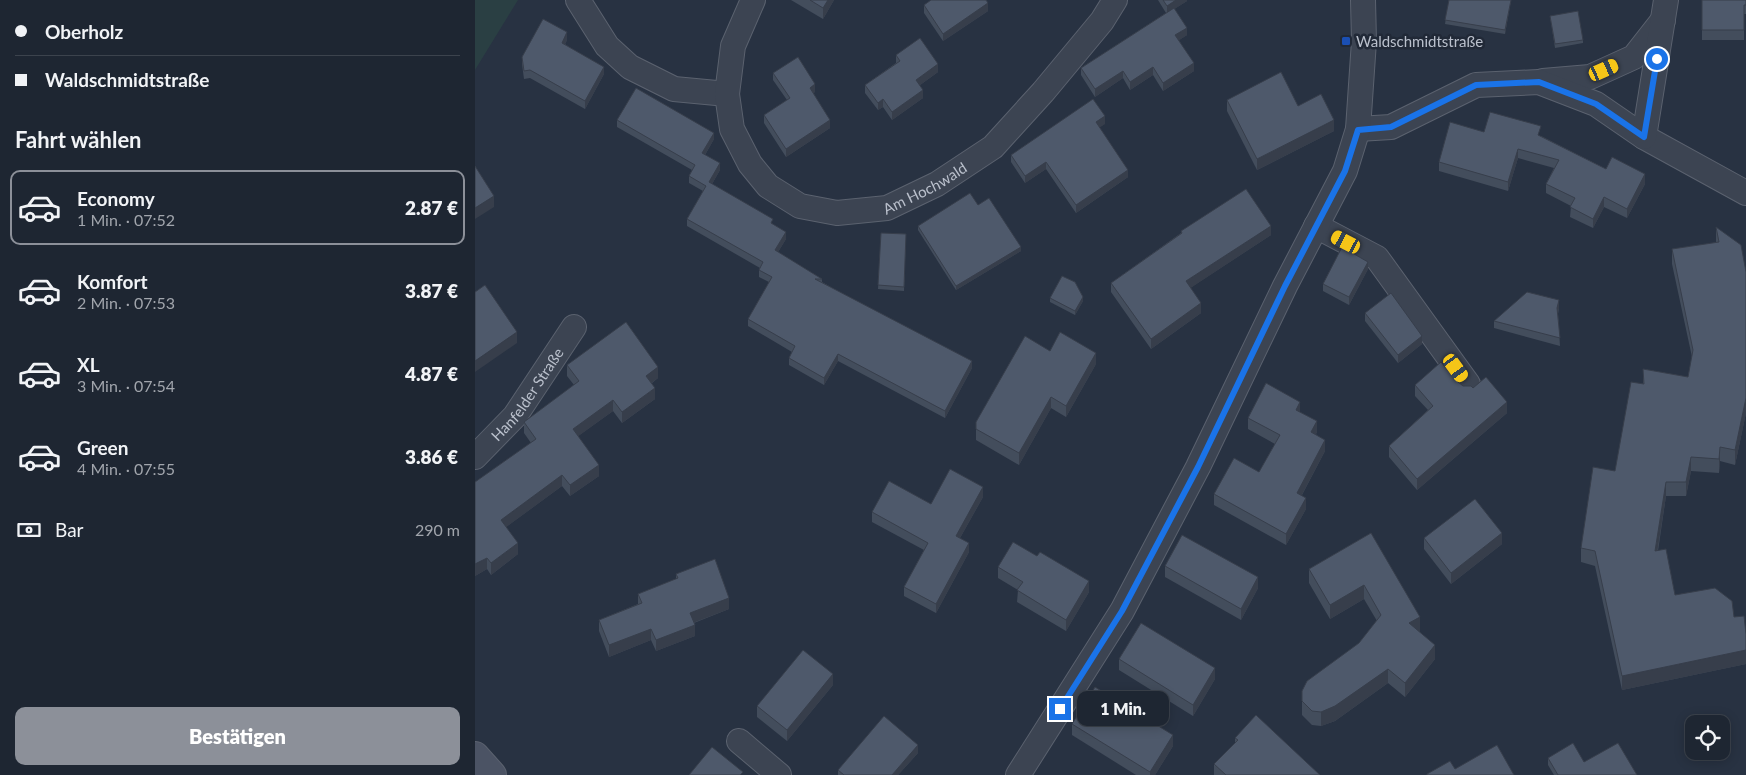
<!DOCTYPE html>
<html lang="de">
<meta charset="utf-8">
<style>
body{margin:0;font-family:Lato,sans-serif;background:#262e3a;color:#f1f3f6;height:100vh;display:flex;flex-direction:column;font-size:19px;white-space:nowrap}
*{box-sizing:border-box;margin:0}
p{font-size:16px;color:#a1a5ac}
.icon{flex:none;width:28px;height:28px;fill:none;stroke:currentColor;stroke-width:2;stroke-linecap:round;stroke-linejoin:round}
.map{position:relative;flex:1;overflow:hidden}
.details{display:flex;flex-direction:column;background:#1e2632;width:475px}
.details>*{flex:none}
.banner{display:grid;align-content:center;height:110px;padding:0 15px;background:#1e2632}
.fabs{position:absolute;left:1210px;top:715px;display:grid;gap:10px}
.fabs a{display:grid;place-items:center;width:45px;height:45px;border-radius:10px;background:#1e2632;box-shadow:0 2px 12px #0003,0 0 0 1px #3c434d;font-size:25px}
.end{position:absolute;width:22px;height:22px;margin:-11px;border:6px solid #1a73e8;background:#fff;box-shadow:0 0 0 2px #fff}
.from{border-radius:50%}
.bubble{position:absolute;height:35px;border-radius:10px;background:#1e2632;box-shadow:0 2px 12px #0003,0 0 0 1px #3c434d;font-size:16px;font-weight:800;line-height:35px;text-align:center}
.car{position:absolute;width:15px;height:30px;margin:-15px -8px;border-radius:6px;box-shadow:0 0 4px 1px #0007;background:linear-gradient(#f5c518 24%,#345 0 40%,#f5c518 0 76%,#345 0 86%,#f5c518 0)}
.banner b{display:flex;align-items:center;gap:18px;height:48px;font-size:19px}
.banner b+b{border-top:1px solid #3c434d}
.banner i{width:12px;height:12px;background:#f1f3f6}
ul{padding:0;list-style:none}
li{display:flex;align-items:center;gap:15px;height:75px;margin:0 10px 8px;padding:0 5px;border:2px solid transparent;border-radius:10px}
li div{flex:1}
li b{display:block;font-size:19px}
li em{font-style:normal;font-weight:800}
li.on{border-color:#8c9099}
li>.icon{width:45px;height:45px;stroke-width:1.5}
h2{padding:0 15px;font-size:22px;line-height:60px}
.pay{display:flex;align-items:center;gap:12px;height:55px;padding:0 15px;font-size:19px}
.pay p{margin-inline-start:auto}
.cta{display:flex;gap:10px;margin-top:auto;padding:10px 15px}
.cta a{flex:1;height:58px;border-radius:10px;background:#8c9099;color:#fff;font-size:20px;font-weight:800;line-height:58px;text-align:center}
main{display:flex;flex:1;min-height:0}
.map>svg:first-child{display:block}
</style>
<main>
<section class="details">
<div class="banner">
<b><i class="from"></i>Oberholz</b>
<b><i></i>Waldschmidtstraße</b>
</div>
<h2>Fahrt wählen</h2>
<ul>
<li class="on"><svg class="icon" aria-label="car" viewBox="0 0 24 24"><path d="M5 17H2v-5l4-1 3-4h7l3 4 3 1v5h-3M9 17h6M6 11h13"/><circle cx="7" cy="17" r="2"/><circle cx="17" cy="17" r="2"/></svg><div><b>Economy</b><p>1 Min. · 07:52</p></div><em>2.87 €</em></li>
<li><svg class="icon" aria-label="car" viewBox="0 0 24 24"><path d="M5 17H2v-5l4-1 3-4h7l3 4 3 1v5h-3M9 17h6M6 11h13"/><circle cx="7" cy="17" r="2"/><circle cx="17" cy="17" r="2"/></svg><div><b>Komfort</b><p>2 Min. · 07:53</p></div><em>3.87 €</em></li>
<li><svg class="icon" aria-label="car" viewBox="0 0 24 24"><path d="M5 17H2v-5l4-1 3-4h7l3 4 3 1v5h-3M9 17h6M6 11h13"/><circle cx="7" cy="17" r="2"/><circle cx="17" cy="17" r="2"/></svg><div><b>XL</b><p>3 Min. · 07:54</p></div><em>4.87 €</em></li>
<li><svg class="icon" aria-label="car" viewBox="0 0 24 24"><path d="M5 17H2v-5l4-1 3-4h7l3 4 3 1v5h-3M9 17h6M6 11h13"/><circle cx="7" cy="17" r="2"/><circle cx="17" cy="17" r="2"/></svg><div><b>Green</b><p>4 Min. · 07:55</p></div><em>3.86 €</em></li>
</ul>
<div class="pay"><svg class="icon" aria-label="cash" viewBox="0 0 24 24"><path d="M3 7h18v10H3z"/><circle cx="12" cy="12" r="2"/></svg>Bar<p>290 m</p></div>
<div class="cta"><a>Bestätigen</a></div>
</section>
<div class="map">
<svg width="1271" height="775" viewBox="0 0 1271 775">
<rect width="100%" height="100%" fill="#283242"/>
<polygon fill="#2a3f43" points="0,0 43,0 0,70"/>
<g fill="none" stroke-linecap="round" stroke-linejoin="round">
<defs>
<g id="street">
<polyline points="103,0 132,46 155,67 199,89 252,94"/>
<path id="s1" d="M278 0 258 46 252 94 257 129 275 164 293 186 325 206 362 213 412 208 462 184 518 147 568 92 627 21 640 0"/>
<polyline points="1068,81 1115,77 1159,57 1188,20"/>
<polyline points="883,129 916,127 1001,85 1064,82 1121,104 1169,137 1271,193"/>
<polyline points="1169,137 1191,0"/>
<polyline points="841,226 902,258 993,384"/>
<path id="s2" d="M0 457 40 416 99 327"/>
<polyline points="264,741 304,775"/>
<polyline points="543,775 647,611 723,467 810,286 870,171 883,129 889,41 888,0"/>
</g>
<polyline id="secondary" points="0,756 17,775"/>
</defs>
<use href="#street" stroke="#5b626f" stroke-width="26"/>
<use href="#secondary" stroke="#5b626f" stroke-width="30"/>
<use href="#street" stroke="#3c4452" stroke-width="24"/>
<use href="#secondary" stroke="#4b5364" stroke-width="28"/>
</g>
<g fill="#434d5c">
<polygon points="316,0 359,0 348,19"/>
<polygon points="683,0 712,0 712,1 699,9 712,35 704,40 719,71 688,91 678,75 655,90 648,78 620,97 606,75 606,68 691,13"/>
<polygon points="974,0 1036,0 1030,34 970,24"/>
<polygon points="1227,0 1271,0 1271,14 1269,14 1269,40 1227,40"/>
<polygon points="449,5 513,11 468,41 449,13"/>
<polygon points="1075,16 1108,40 1108,43 1080,48"/>
<polygon points="92,40 90,44 129,74 110,109 55,78 49,79 47,64 47,57"/>
<polygon points="421,55 463,72 445,85 448,98 417,120 408,107 403,110 390,93 390,85 421,63"/>
<polygon points="298,73 340,92 338,93 355,128 311,157 289,123 289,115 312,100 298,80"/>
<polygon points="752,100 823,106 859,131 782,170 752,111"/>
<polygon points="142,120 239,139 230,155 245,170 237,184 298,225 311,239 303,252 347,279 347,282 497,368 470,418 363,361 349,385 314,365 314,358 317,352 273,326 273,319 294,282 284,277 284,270 285,268 212,226 212,219 228,191 214,183 214,176 217,170 142,127"/>
<polygon points="630,124 624,127 653,177 601,213 571,169 550,183 536,162 536,155"/>
<polygon points="1009,132 1066,136 1131,169 1170,184 1152,218 1129,207 1118,228 1095,217 1096,206 1071,193 1071,184 1079,168 1043,158 1033,191 964,171 964,162"/>
<polygon points="503,205 546,251 481,290 443,230 443,226"/>
<polygon points="1241,227 1271,272 1271,413 1260,465 1245,461 1244,473 1216,471 1211,496 1191,496 1183,551 1200,595 1259,617 1271,634 1271,664 1147,690 1120,566 1106,562 1106,548 1140,471 1168,384 1168,369 1213,377 1217,357 1197,264 1197,249 1241,243"/>
<polygon points="706,231 796,235 715,288 726,313 676,349 636,292 636,283 706,233"/>
<polygon points="406,233 431,234 429,291 403,289"/>
<polygon points="893,269 874,305 848,291 848,284"/>
<polygon points="575,298 608,301 600,315 575,302"/>
<polygon points="1084,308 1083,314 1085,346 1019,328 1019,321"/>
<polygon points="890,313 947,344 923,363 890,321"/>
<polygon points="621,364 591,417 576,408 544,465 501,440 501,422"/>
<polygon points="92,365 183,378 177,383 180,399 147,423 138,411 103,436 124,476 95,496 87,486 31,527 43,554 16,575 12,569 0,576 56,443 49,433 49,422 99,385 92,376"/>
<polygon points="982,381 988,386 998,388 1032,413 942,490 914,457 914,446 953,410 940,396 940,385"/>
<polygon points="825,412 842,432 841,434 850,451 827,495 831,509 811,545 739,505 739,494 784,472 800,444 773,429 773,418"/>
<polygon points="508,497 485,538 494,552 461,613 429,596 429,587 449,550 397,522 397,512"/>
<polygon points="896,533 945,631 944,632 960,659 930,697 913,683 860,721 846,726 837,725 827,715 827,691 884,643 902,621 889,599 855,619 834,583 834,569"/>
<polygon points="949,538 1027,544 976,584 949,549"/>
<polygon points="690,566 783,588 766,620 690,577"/>
<polygon points="523,567 614,592 591,631 542,602 543,590 523,578"/>
<polygon points="201,574 254,609 219,623 220,636 181,651 176,640 134,657 124,631 124,620 163,604 163,594 201,579"/>
<polygon points="644,659 740,679 718,716 644,670"/>
<polygon points="358,685 312,741 282,717 282,706"/>
<polygon points="597,724 698,746 680,775 661,775 597,735"/>
<polygon points="760,738 845,775 739,775 739,764 760,743"/>
<polygon points="443,753 423,775 363,775 363,770"/>
<polygon points="1073,758 1109,762 1162,775 1079,775 1073,765"/>
</g>
<g fill="#373e4b">
<polygon points="353,0 359,0 348,19 348,8"/>
<polygon points="701,0 712,0 712,1 692,14 692,6"/>
<polygon points="1036,0 1030,34 1030,30"/>
<polygon points="513,3 513,11 468,41 468,34"/>
<polygon points="712,28 712,35 700,43 700,35"/>
<polygon points="92,32 92,40 87,50 87,43"/>
<polygon points="719,63 719,71 688,91 688,83"/>
<polygon points="463,64 463,72 441,88 441,80"/>
<polygon points="129,67 129,74 110,109 110,101"/>
<polygon points="678,67 678,75 655,90 655,82"/>
<polygon points="648,71 648,78 620,97 620,89"/>
<polygon points="340,84 340,92 335,95 335,88"/>
<polygon points="448,90 448,98 417,120 417,112"/>
<polygon points="408,99 408,107 403,110 403,103"/>
<polygon points="630,116 630,124 621,130 621,122"/>
<polygon points="355,120 355,128 311,157 311,149"/>
<polygon points="859,120 859,131 782,170 782,159"/>
<polygon points="239,133 239,139 227,160 227,153"/>
<polygon points="1043,149 1043,158 1033,191 1033,182"/>
<polygon points="571,162 571,169 550,183 550,176"/>
<polygon points="245,163 245,170 234,189 234,182"/>
<polygon points="653,170 653,177 601,213 601,205"/>
<polygon points="1170,174 1170,184 1152,218 1152,209"/>
<polygon points="19,196 19,207 0,219 0,208"/>
<polygon points="1129,197 1129,207 1118,228 1118,219"/>
<polygon points="796,226 796,235 711,291 711,281"/>
<polygon points="311,232 311,239 300,257 300,250"/>
<polygon points="546,247 546,251 481,290 481,286"/>
<polygon points="893,262 893,269 874,305 874,297"/>
<polygon points="608,297 608,301 600,315 600,311"/>
<polygon points="1084,300 1084,308 1082,316 1082,308"/>
<polygon points="726,303 726,313 676,349 676,339"/>
<polygon points="42,332 42,343 0,372 0,361"/>
<polygon points="947,336 947,344 923,363 923,355"/>
<polygon points="621,353 621,364 591,417 591,406"/>
<polygon points="363,354 363,361 349,385 349,378"/>
<polygon points="497,361 497,368 470,418 470,411"/>
<polygon points="183,367 183,378 171,387 171,376"/>
<polygon points="180,388 180,399 147,423 147,412"/>
<polygon points="576,397 576,408 544,465 544,453"/>
<polygon points="1271,398 1271,413 1260,465 1260,450"/>
<polygon points="138,400 138,411 98,440 98,429"/>
<polygon points="825,402 825,413 821,410"/>
<polygon points="1032,402 1032,413 942,490 942,479"/>
<polygon points="842,421 842,432 836,443 836,432"/>
<polygon points="850,440 850,451 822,504 822,493"/>
<polygon points="1245,447 1245,461 1244,473 1244,459"/>
<polygon points="1216,457 1216,471 1211,496 1211,482"/>
<polygon points="124,465 124,476 95,496 95,485"/>
<polygon points="87,475 87,486 26,531 26,520"/>
<polygon points="1191,482 1191,496 1180,566 1180,551"/>
<polygon points="508,487 508,497 481,545 481,536"/>
<polygon points="831,498 831,509 811,545 811,534"/>
<polygon points="1027,533 1027,544 976,584 976,573"/>
<polygon points="43,543 43,554 16,575 16,563"/>
<polygon points="494,543 494,552 461,613 461,604"/>
<polygon points="12,558 12,569 0,576 0,564"/>
<polygon points="783,577 783,588 766,620 766,609"/>
<polygon points="614,581 614,592 591,631 591,620"/>
<polygon points="889,585 889,599 855,619 855,605"/>
<polygon points="254,598 254,609 215,624 215,613"/>
<polygon points="945,617 945,631 934,638 934,623"/>
<polygon points="220,625 220,636 181,651 181,640"/>
<polygon points="176,629 176,640 134,657 134,645"/>
<polygon points="960,645 960,659 930,697 930,683"/>
<polygon points="1271,650 1271,664 1147,690 1147,676"/>
<polygon points="740,668 740,679 718,716 718,705"/>
<polygon points="913,669 913,683 860,721 846,726 846,712"/>
<polygon points="358,674 358,685 312,741 312,730"/>
<polygon points="698,735 698,746 680,775 675,775 675,772"/>
<polygon points="443,745 443,753 423,775 417,775"/>
</g>
<g fill="#4e596b" stroke="#373e4b">
<polygon points="335,0 353,0 348,8"/>
<polygon points="456,0 511,0 513,3 468,34 449,5"/>
<polygon points="688,0 701,0 692,6"/>
<polygon points="974,0 1036,0 1030,30 970,20"/>
<polygon points="1227,0 1271,0 1271,5 1269,5 1269,30 1227,30"/>
<polygon points="699,8 712,28 700,35 719,63 688,83 678,67 655,82 648,71 620,89 606,68"/>
<polygon points="1103,11 1108,40 1080,44 1075,16"/>
<polygon points="68,19 92,32 87,43 129,67 110,101 55,70 49,71 47,57"/>
<polygon points="445,38 463,64 441,80 448,90 417,112 408,99 403,103 390,85 425,61 421,55"/>
<polygon points="323,57 340,84 335,88 355,120 311,149 289,115 315,98 298,73"/>
<polygon points="806,72 823,106 846,94 859,120 782,159 752,100"/>
<polygon points="161,88 239,133 227,153 245,163 234,182 298,219 296,223 311,232 300,250 347,279 340,279 497,361 470,411 363,354 349,378 314,358 320,346 273,319 297,277 284,270 288,262 212,219 231,186 214,176 220,165 142,120"/>
<polygon points="618,99 630,116 621,122 653,170 601,205 571,162 550,176 536,155"/>
<polygon points="1015,112 1066,126 1063,135 1131,169 1137,157 1170,174 1152,209 1129,197 1118,219 1095,207 1100,198 1071,184 1084,160 1043,149 1033,182 964,162 975,122 1009,132"/>
<polygon points="0,166 19,196 0,208"/>
<polygon points="771,189 796,226 711,281 726,303 676,339 636,283 707,233 706,231"/>
<polygon points="495,193 503,205 514,198 546,247 481,286 443,226"/>
<polygon points="1241,227 1266,245 1271,272 1271,398 1260,450 1245,447 1244,459 1216,457 1211,482 1191,482 1180,551 1191,549 1200,595 1240,588 1257,601 1259,617 1269,616 1271,634 1271,650 1147,676 1120,551 1106,548 1118,467 1140,471 1156,382 1169,384 1168,369 1213,377 1218,350 1197,249 1244,242"/>
<polygon points="406,233 431,234 429,287 403,285"/>
<polygon points="867,247 893,262 874,297 848,284"/>
<polygon points="587,276 600,282 608,297 600,311 575,298"/>
<polygon points="10,285 42,332 0,361 0,292"/>
<polygon points="1052,292 1084,300 1082,308 1085,338 1019,321"/>
<polygon points="916,293 947,336 923,355 890,313"/>
<polygon points="151,322 183,367 171,376 180,388 147,412 138,400 98,429 124,465 95,485 87,475 26,520 43,543 16,563 12,558 0,564 0,482 61,439 49,422 104,381 92,365"/>
<polygon points="585,332 621,353 591,406 576,397 544,453 501,429 501,422 550,336 575,351"/>
<polygon points="966,362 982,381 988,386 996,386 998,388 1011,377 1032,402 942,479 914,446 958,406 940,385"/>
<polygon points="791,383 825,402 821,410 842,421 836,432 850,440 822,493 831,498 811,534 739,494 759,458 784,472 805,435 773,418"/>
<polygon points="475,469 508,487 481,536 494,543 461,604 429,587 453,543 397,512 414,481 456,504"/>
<polygon points="1000,499 1027,533 976,573 949,538"/>
<polygon points="896,533 945,617 934,623 960,645 930,683 913,669 860,706 846,712 837,711 827,701 827,691 832,681 884,643 906,615 889,585 855,605 834,569"/>
<polygon points="707,535 783,577 766,609 690,566"/>
<polygon points="538,542 562,556 565,552 614,581 591,620 542,590 548,582 523,567"/>
<polygon points="240,559 254,598 215,613 220,625 181,640 176,629 134,645 124,620 167,603 163,594 203,578 201,574"/>
<polygon points="666,623 740,668 718,705 644,659"/>
<polygon points="328,650 358,674 312,730 282,706"/>
<polygon points="620,687 698,735 675,772 597,724"/>
<polygon points="781,715 845,775 751,775 739,764 763,740 760,738"/>
<polygon points="409,716 443,745 417,775 369,775 363,770"/>
<polygon points="1098,743 1109,762 1143,743 1162,775 1083,775 1073,758"/>
<polygon points="1022,745 1039,775 952,775 952,774 975,761 980,769"/>
<polygon points="237,747 268,772 265,775 214,775"/>
</g>
<g fill="none" stroke-linecap="round" stroke-linejoin="round">
<polyline stroke="#1a73e8" stroke-width="6" points="585,709 647,611 723,467 810,286 870,171 883,130 916,127 1001,85 1064,82 1121,104 1169,137 1182,59"/>
</g>
<rect fill="#1a4fb4" stroke="#212937" stroke-width="2" x="866" y="36" width="10" height="10" rx="2.5"/>
<g text-anchor="middle" dominant-baseline="central" stroke-width="5" stroke-linejoin="round" paint-order="stroke">
<g font-size="15" fill="#bac0cc" stroke="#212937" text-anchor="start">
<text x="881" y="41">Waldschmidtstraße</text>
</g>
<g font-size="15" fill="#bac0cc" stroke="#212937">
<text stroke="none"><textPath href="#s1" startOffset="370">Am Hochwald</textPath></text>
<text stroke="none"><textPath href="#s2" startOffset="82">Hanfelder Straße</textPath></text>
</g>
</g>
</svg>
<div class="fabs">
<a><svg class="icon" aria-label="locate" viewBox="0 0 24 24"><circle cx="12" cy="12" r="6"/><path d="M12 2v4M12 18v4M2 12h4M18 12h4"/></svg></a>
</div>
<i class="end from" style="left:1182px;top:59px"></i>
<i class="end" style="left:585px;top:709px"></i>
<div class="bubble" style="left:602px;top:691px;width:92px">1 Min.</div>
<i class="car" style="left:1129px;top:70px;rotate:66deg"></i>
<i class="car" style="left:871px;top:242px;rotate:297deg"></i>
<i class="car" style="left:981px;top:368px;rotate:144deg"></i>
</div>
</main>
